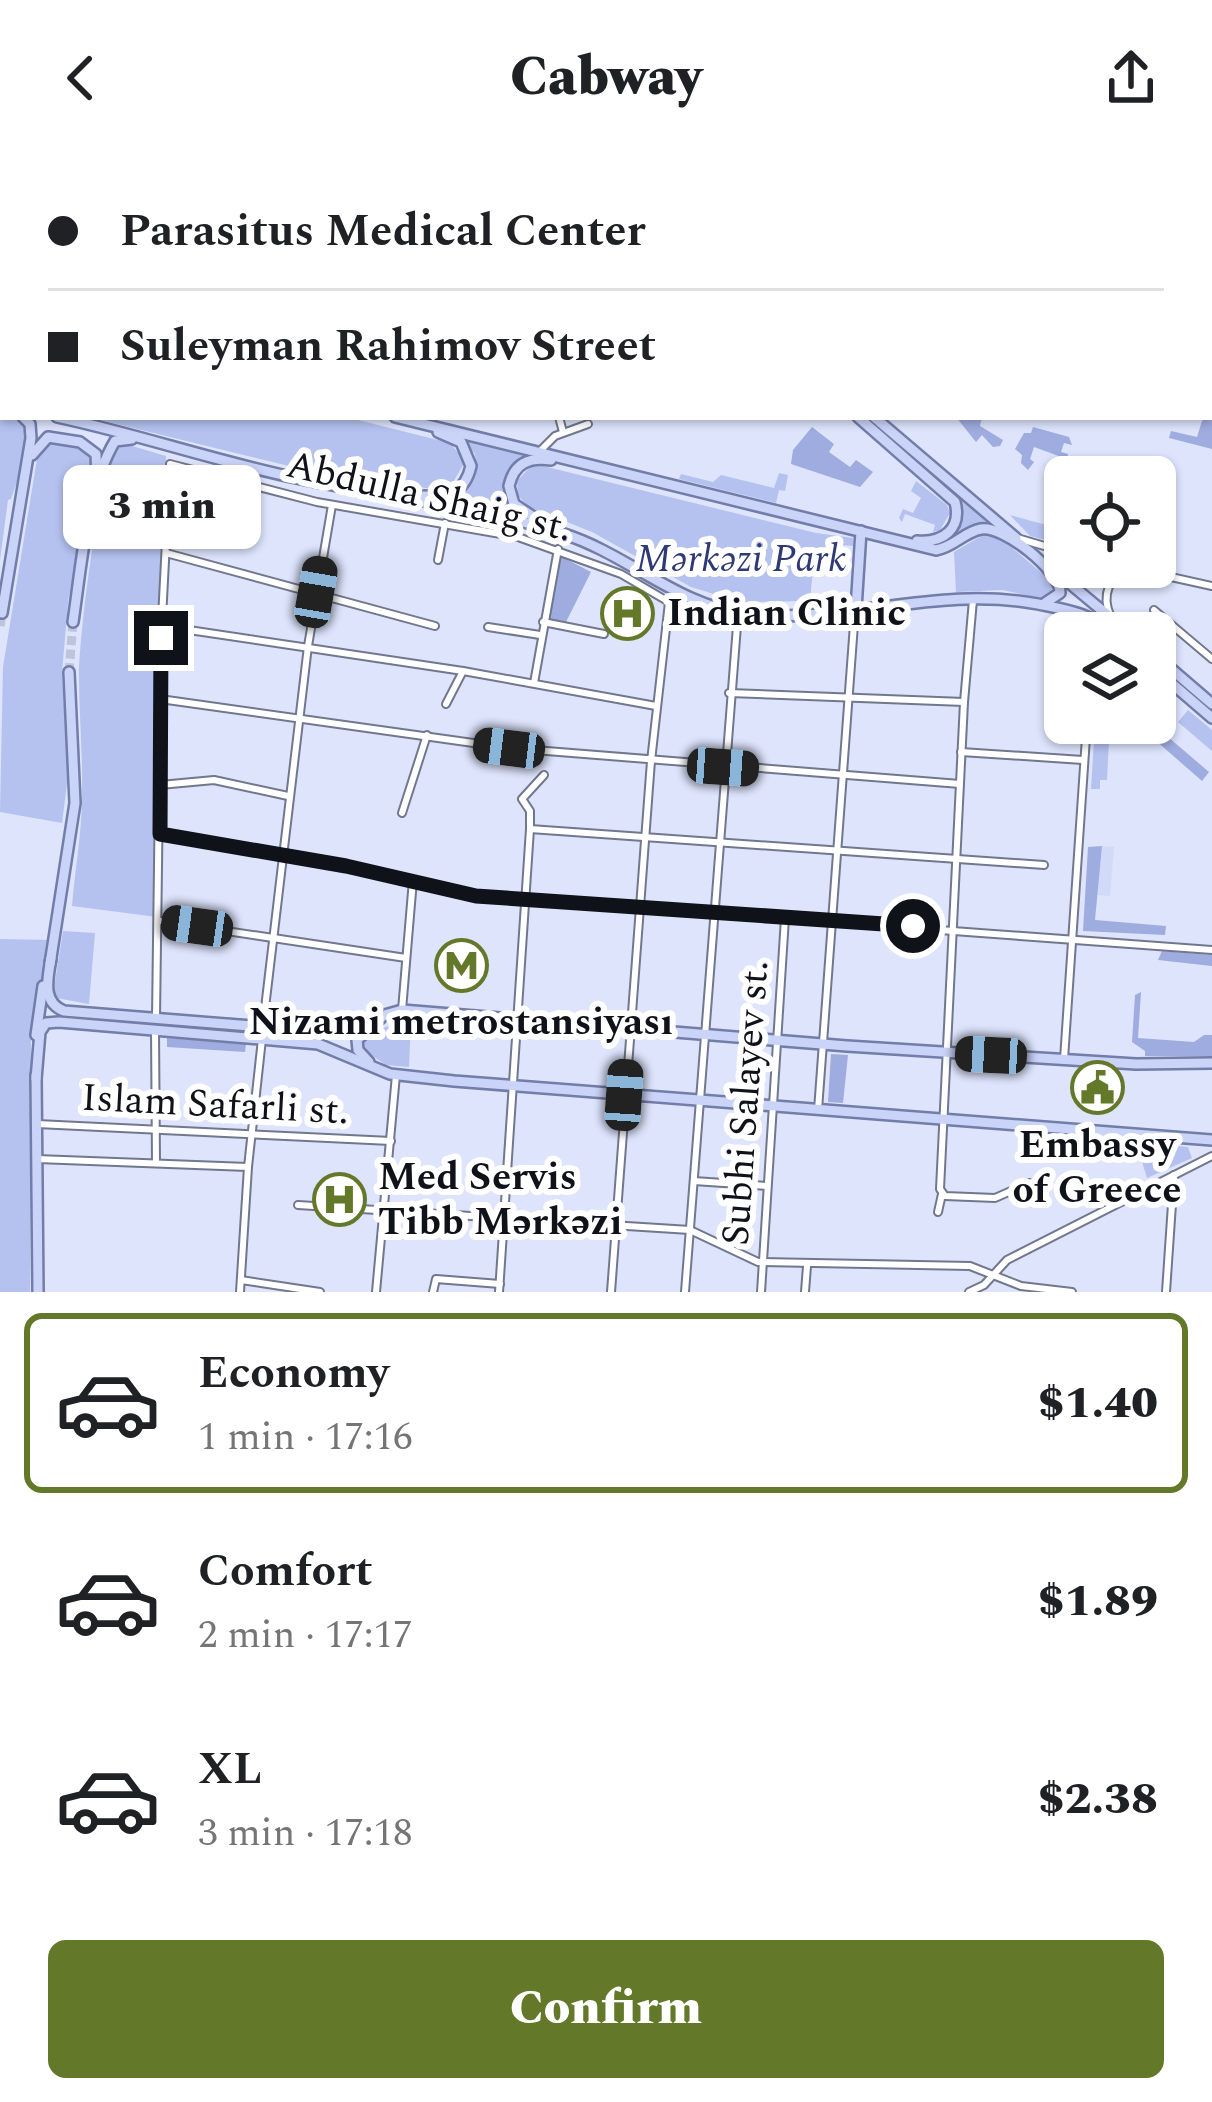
<!DOCTYPE html>
<meta charset="utf-8">
<style>
body{margin:0;font-family:Spectral,serif;background:#f2f2f2;color:#202124;height:100vh;display:flex;flex-direction:column;font-size:45px;white-space:nowrap}
*{box-sizing:border-box;margin:0}
p{font-size:39px;color:#757577}
.icon{flex:none;width:66px;height:66px;fill:none;stroke:currentColor;stroke-width:2;stroke-linecap:round;stroke-linejoin:round}
.map{position:relative;height:1136px;overflow:hidden}
.details{display:flex;flex-direction:column;background:#fff;flex:1}
.details>*{flex:none}
.banner{position:absolute;left:0px;top:0px;width:1212px;height:264px;box-shadow:0 3px 9px #0004;display:grid;align-content:center;height:264px;padding:0 48px;background:#fff}
.tools{position:absolute;left:1044px;top:300px;display:grid;gap:24px}
.tools a{display:grid;place-items:center;width:132px;height:132px;border-radius:18px;background:#fff;box-shadow:0 3px 9px #0004;font-size:60px}
.end{position:absolute;width:54px;height:54px;margin:-27px;border:15px solid #10121a;background:#fff;box-shadow:0 0 0 6px #fff}
.from{border-radius:50%}
.bubble{position:absolute;height:84px;border-radius:18px;background:#fff;box-shadow:0 3px 9px #0004;font-size:39px;font-weight:800;line-height:84px;text-align:center}
.car{position:absolute;width:36px;height:72px;margin:-36px -18px;border-radius:15px;box-shadow:0 0 9px 3px #0007;background:linear-gradient(#222 24%,#8ab4d8 0 40%,#222 0 76%,#8ab4d8 0 86%,#222 0)}
.banner b{display:flex;align-items:center;gap:42px;height:114px;font-size:45px}
.banner b+b{border-top:3px solid #e0e0e0}
.banner i{width:30px;height:30px;background:#202124}
ul{padding:21px 0 0;list-style:none}
li{display:flex;align-items:center;gap:36px;height:180px;margin:0 24px 18px;padding:0 24px;border:6px solid transparent;border-radius:18px}
li div{flex:1}
li b{display:block;font-size:45px}
li em{font-style:normal;font-weight:800}
li.on{border-color:#637829}
li>.icon{width:108px;height:108px;stroke-width:1.5}
.action{display:flex;gap:24px;margin-top:auto;padding:24px 48px}
.action a{flex:1;height:138px;border-radius:18px;background:#637829;color:#fff;font-size:48px;font-weight:800;line-height:138px;text-align:center}
header{display:flex;justify-content:space-between;align-items:center;height:156px;padding:0 48px;background:#fff;font-size:54px;font-weight:800}
.map>svg:first-child{display:block}
</style>
<header><svg class="icon" aria-label="back" viewBox="0 0 24 24"><path d="M15 5l-7 7 7 7"/></svg>Cabway<svg class="icon" aria-label="share" viewBox="0 0 24 24"><path d="M12 15V3M7 8l5-5 5 5M5 13v7h14v-7"/></svg></header>
<div class="map">
<svg width="1212" height="1136" viewBox="0 0 1212 1136">
<rect width="100%" height="100%" fill="#dde4fc"/>
<polygon fill="#d1daf9" points="1102,690 1114,691 1110,740 1097,739"/>
<g fill="#b5c2f0">
<polygon points="0,0 189,0 3,3 3,141"/>
<path d="M0 260 23 266C34 286 18 322 11 343L8 344 0 404Z"/>
<polygon points="88,261 346,261 450,287 462,301 463,309 451,330 432,333 301,313"/>
<path d="M459 279 533 297 512 308C501 329 503 345 520 360L446 344C468 337 479 321 475 298Z"/>
<polygon points="55,286 88,295 93,309 68,446 62,517 68,620 62,667 0,656 3,511 37,303 44,290"/>
<path d="M122 287 166 300 157 761 72 750C75 713 82 676 82 639 83 600 79 559 79 520 79 483 99 304 122 287Z"/>
<polygon points="543,310 816,377 853,382 853,390 829,388 813,412 810,445 740,446 691,431 592,376 529,351 518,340 517,325 530,311"/>
<polygon points="779,317 788,319 785,335 779,334 776,347 679,323 681,318 713,326 721,319 774,332"/>
<polygon points="916,325 947,349 950,357 940,374 933,376 935,369 905,358 902,366 899,362 903,353 913,357 921,342 911,335"/>
<path d="M958 340 996 371C971 366 955 390 930 389 957 387 967 363 958 340Z"/>
<polygon points="1010,359 1065,374 1065,389 1030,380"/>
<polygon points="986,377 1010,390 1051,425 1052,439 1040,442 1002,434 956,436 954,396"/>
<polygon points="1188,554 1212,574 1212,595 1178,566"/>
<polygon points="1095,568 1116,570 1116,575 1103,575 1103,583 1109,584 1107,624 1100,624 1100,633 1091,633"/>
<polygon points="63,775 95,777 89,848 56,842 54,832"/>
<polygon points="0,783 50,784 31,874 30,1136 0,1136"/>
<polygon points="401,864 411,865 409,911 386,909 361,892 364,881"/>
<polygon points="1136,986 1188,991 1192,1002 1147,1022"/>
</g>
<g fill="#9facdf">
<polygon points="1212,257 1212,293 1169,282 1171,275 1197,281 1202,265"/>
<polygon points="956,261 982,261 980,270 1003,284 1000,290 993,291 982,279 976,286"/>
<polygon points="812,271 834,288 829,296 850,311 856,304 873,316 860,331 791,308 793,294"/>
<polygon points="1033,271 1069,281 1072,289 1064,287 1061,296 1068,298 1067,303 1034,291 1030,303 1034,306 1028,314 1021,307 1022,299 1015,293 1024,277 1031,277"/>
<polygon points="560,400 591,416 566,466 545,462"/>
<polygon points="1161,575 1209,616 1202,625 1154,583"/>
<polygon points="1102,690 1095,764 1166,770 1165,779 1083,775 1088,691"/>
<polygon points="1162,795 1212,799 1212,810 1158,804"/>
<polygon points="1141,836 1138,882 1194,886 1204,879 1212,879 1212,900 1145,900 1145,895 1132,886 1135,839"/>
<polygon points="167,882 246,888 245,896 167,891"/>
<polygon points="831,898 848,899 843,947 828,946"/>
</g>
<g fill="none" stroke-linecap="round" stroke-linejoin="round">
<g stroke="#bec4da" stroke-width="9" stroke-dasharray="9 4.5" stroke-linecap="butt">
<polyline points="0,470 2,457"/>
<polyline points="69,516 73,466"/>
</g>
<defs>
<g id="street">
<polyline points="217,0 226,3"/>
<polyline points="279,0 290,3"/>
<polyline points="655,0 667,3"/>
<polyline points="192,3 192,0"/>
<polyline points="243,3 250,0"/>
<polyline points="1209,243 1212,243"/>
<polyline points="559,261 563,276"/>
<polyline points="540,295 555,280 588,268"/>
<polyline points="1017,382 1065,396"/>
<polyline points="166,397 435,470"/>
<polyline points="438,404 445,367"/>
<polyline points="1126,411 1212,430"/>
<polyline points="973,444 964,546 940,1033 945,1040 995,1042 1029,1027"/>
<polyline points="1154,454 1212,503"/>
<path d="M1110 459C1102 440 1108 419 1130 413"/>
<polyline points="1081,462 1087,477"/>
<polyline points="543,466 604,478"/>
<polyline points="162,470 463,515 656,550"/>
<polyline points="488,471 540,479"/>
<polyline points="534,527 558,393"/>
<polyline points="729,537 964,546"/>
<polyline points="160,543 509,592 960,628"/>
<polyline points="446,548 463,515"/>
<polyline points="961,596 1083,604"/>
<polyline points="160,629 214,624 288,640"/>
<polyline points="402,657 427,579"/>
<polyline points="530,673 1044,709"/>
<polyline points="160,678 346,710 476,740 1212,794"/>
<polyline points="160,765 406,802"/>
<polyline points="402,854 413,724"/>
<polyline points="156,862 161,482 170,308 317,346 518,381 621,418 669,446"/>
<polyline points="263,869 308,490 332,349"/>
<polyline points="155,874 156,1007"/>
<polyline points="1064,903 1087,567"/>
<polyline points="818,954 855,455"/>
<polyline points="37,968 391,985"/>
<polyline points="37,1003 248,1011"/>
<polyline points="694,1025 767,1030"/>
<polyline points="298,1049 690,1074 758,1106 970,1110 1021,1130 1072,1136"/>
<polyline points="938,1056 942,1038"/>
<polyline points="241,1124 320,1136"/>
<polyline points="240,1136 248,1011 262,883"/>
<polyline points="376,1136 396,919"/>
<polyline points="433,1136 436,1123 500,1128"/>
<polyline points="499,1136 530,673 530,655 522,643 544,619"/>
<polyline points="611,1136 651,605 669,446"/>
<polyline points="685,1136 738,457"/>
<polyline points="761,1136 785,762"/>
<polyline points="805,1136 807,1110"/>
<polyline points="969,1136 984,1129 1007,1104 1212,1000"/>
<polyline points="1166,1136 1174,1019"/>
</g>
<g id="primary">
<polyline points="553,0 557,3"/>
<polyline points="567,0 571,3"/>
<polyline points="833,3 836,0"/>
<polyline points="0,153 3,154"/>
<polyline points="0,252 3,253"/>
<path d="M57 261C137 278 215 305 296 322 385 341 477 349 564 378 627 398 680 451 747 458 845 468 939 429 1038 448 1067 454 1090 457 1113 477"/>
<path d="M395 261 936 394C954 391 964 376 981 373 1003 369 1061 415 1060 437L1045 447"/>
<path d="M858 261 955 346C962 373 943 387 917 385"/>
<polyline points="874,261 1016,382"/>
<polyline points="32,299 48,281 80,286 96,298 97,323"/>
<path d="M424 340C449 342 465 336 471 310L461 286 438 276"/>
<path d="M541 366 514 348 509 330C514 307 529 301 551 304"/>
<polyline points="1056,416 1129,477"/>
<polyline points="856,453 861,375"/>
<polyline points="2,457 31,282 30,268 23,261"/>
<path d="M73 466C81 412 87 331 115 285L132 283"/>
<polyline points="1155,499 1212,548"/>
<polyline points="1155,513 1212,562"/>
<path d="M51 802C48 822 41 846 64 855L326 876 402 854 847 890 1136 908 1212 907"/>
<polyline points="50,808 75,647 69,516"/>
<polyline points="36,879 43,830"/>
<polyline points="369,906 358,894 357,884 382,861"/>
<polyline points="36,919 38,1136"/>
<polyline points="36,923 40,876 46,867 59,866 318,888 390,918 454,925 1212,984"/>
</g>
</defs>
<use href="#street" stroke="#71778d" stroke-width="10"/>
<use href="#primary" stroke="#727da8" stroke-width="14"/>
<use href="#street" stroke="#fff" stroke-width="6"/>
<use href="#primary" stroke="#cad3f8" stroke-width="9"/>
</g>
<g fill="none" stroke-linecap="round" stroke-linejoin="round">
<polyline stroke="#10121a" stroke-width="15" points="161,482 160,678 346,710 476,740 913,770"/>
</g>
<defs>
<symbol id="hospital-ring" viewBox="-11 -11 22 22"><circle r="9.5" fill="#fff" stroke="#637829" stroke-width="1.5"/><path d="M-5-5h3v3.5h4V-5h3V5h-3V1.5h-4V5h-3Z" fill="#637829"/></symbol>
<symbol id="metro-ring" viewBox="-11 -11 22 22"><circle r="9.5" fill="#fff" stroke="#637829" stroke-width="1.5"/><path d="M-5.5 5V-5H-3L0 0L3-5H5.5V5H3V-.5L0 4L-3-.5V5Z" fill="#637829"/></symbol>
<symbol id="civic-ring" viewBox="-11 -11 22 22"><circle r="9.5" fill="#fff" stroke="#637829" stroke-width="1.5"/><path d="M-.6-6.5H3V-4.5H.6V-3L4-1V1h2V6H-6V1h2V-1L-.6-3ZM-1.2 2.5V6h2.4V2.5Z" fill="#637829"/></symbol>
</defs>
<g fill-rule="evenodd">
<use href="#hospital-ring" x="598" y="428" width="59" height="59"/>
<use href="#metro-ring" x="432" y="780" width="59" height="59"/>
<use href="#civic-ring" x="1068" y="902" width="59" height="59"/>
<use href="#hospital-ring" x="310" y="1014" width="59" height="59"/>
</g>
<g text-anchor="middle" dominant-baseline="central" stroke-width="12" stroke-linejoin="round" paint-order="stroke">
<g font-size="39" fill="#10121a" stroke="#fff">
<text transform="translate(429 341) rotate(13)">Abdulla Shaig st.</text>
<text transform="translate(746 947) rotate(-86)">Subhi Salayev st.</text>
<text transform="translate(215 949) rotate(3)">Islam Safarli st.</text>
</g>
<g font-size="39" font-style="italic" fill="#2e3976" stroke="#fff">
<text x="741" y="403">Mərkəzi Park</text>
</g>
<g font-size="39" font-weight="bold" fill="#10121a" stroke="#fff" text-anchor="start">
<text x="667" y="457">Indian Clinic</text>
<text x="461" y="866" text-anchor="middle">Nizami metrostansiyası</text>
<text x="1097" y="989" text-anchor="middle">Embassy<tspan x="1097" dy="45">of Greece</tspan></text>
<text x="378" y="1021">Med Servis<tspan x="378" dy="45">Tibb Mərkəzi</tspan></text>
</g>
</g>
</svg>
<div class="tools">
<a><svg class="icon" aria-label="locate" viewBox="0 0 24 24"><circle cx="12" cy="12" r="6"/><path d="M12 2v4M12 18v4M2 12h4M18 12h4"/></svg></a>
<a><svg class="icon" aria-label="layers" viewBox="0 0 24 24"><path d="M12 4l9 5-9 5-9-5zM3 14l9 5 9-5"/></svg></a>
</div>
<i class="end from" style="left:913px;top:770px"></i>
<i class="end" style="left:161px;top:482px"></i>
<div class="bubble" style="left:63px;top:309px;width:198px">3 min</div>
<i class="car" style="left:316px;top:436px;rotate:10deg"></i>
<i class="car" style="left:509px;top:592px;rotate:277deg"></i>
<i class="car" style="left:723px;top:611px;rotate:94deg"></i>
<i class="car" style="left:197px;top:770px;rotate:278deg"></i>
<i class="car" style="left:991px;top:899px;rotate:273deg"></i>
<i class="car" style="left:624px;top:939px;rotate:4deg"></i>
<div class="banner">
<b><i class="from"></i>Parasitus Medical Center</b>
<b><i></i>Suleyman Rahimov Street</b>
</div>
</div>
<section class="details">
<ul>
<li class="on"><svg class="icon" aria-label="car" viewBox="0 0 24 24"><path d="M5 17H2v-5l4-1 3-4h7l3 4 3 1v5h-3M9 17h6M6 11h13"/><circle cx="7" cy="17" r="2"/><circle cx="17" cy="17" r="2"/></svg><div><b>Economy</b><p>1 min · 17:16</p></div><em>$1.40</em></li>
<li><svg class="icon" aria-label="car" viewBox="0 0 24 24"><path d="M5 17H2v-5l4-1 3-4h7l3 4 3 1v5h-3M9 17h6M6 11h13"/><circle cx="7" cy="17" r="2"/><circle cx="17" cy="17" r="2"/></svg><div><b>Comfort</b><p>2 min · 17:17</p></div><em>$1.89</em></li>
<li><svg class="icon" aria-label="car" viewBox="0 0 24 24"><path d="M5 17H2v-5l4-1 3-4h7l3 4 3 1v5h-3M9 17h6M6 11h13"/><circle cx="7" cy="17" r="2"/><circle cx="17" cy="17" r="2"/></svg><div><b>XL</b><p>3 min · 17:18</p></div><em>$2.38</em></li>
</ul>
<div class="action"><a>Confirm</a></div>
</section>
